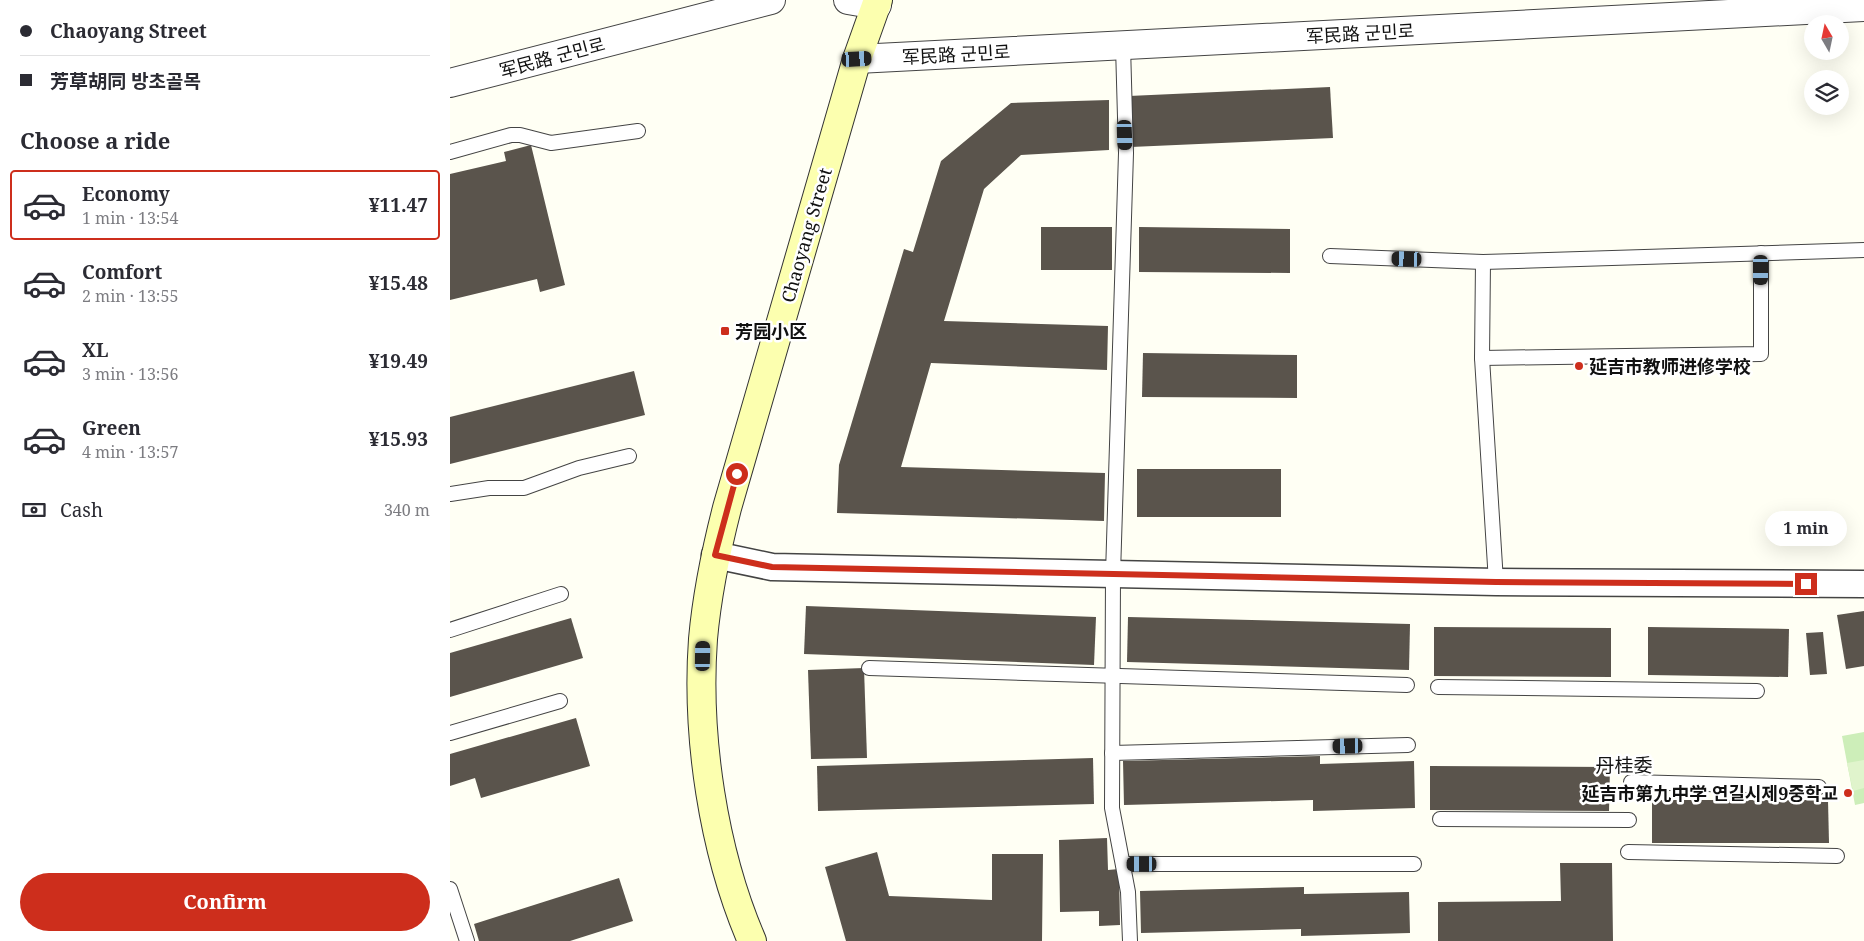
<!DOCTYPE html>
<meta charset="utf-8">
<style>
body{margin:0;font-family:"Noto Serif","Noto Sans SC","Noto Sans KR",serif;background:#f7f7f7;color:#2b2b33;height:100vh;display:flex;flex-direction:column;font-size:19px;white-space:nowrap}
*{box-sizing:border-box;margin:0}
p{font-size:16px;color:#7c7c81}
.icon{flex:none;width:28px;height:28px;fill:none;stroke:currentColor;stroke-width:2;stroke-linecap:round;stroke-linejoin:round}
.map{position:relative;flex:1;overflow:hidden}
.side{display:flex;flex-direction:column;background:#fff;width:450px}
.side>*{flex:none}
.hud{display:grid;align-content:center;height:110px;padding:0 20px;background:#fff}
.needle{width:32px;rotate:351deg}
.fabs{position:absolute;left:1354px;top:15px;display:grid;gap:10px}
.fabs a{display:grid;place-items:center;width:45px;height:45px;border-radius:50%;background:#fff;box-shadow:0 5px 20px #0002;font-size:25px}
.end{position:absolute;width:22px;height:22px;margin:-11px;border:6px solid #cd2e1c;background:#fff;box-shadow:0 0 0 2px #fff}
.from{border-radius:50%}
.bubble{position:absolute;height:35px;border-radius:18px;background:#fff;box-shadow:0 5px 20px #0002;font-size:16px;font-weight:700;line-height:35px;text-align:center}
.car{position:absolute;width:15px;height:30px;margin:-15px -8px;border-radius:6px;box-shadow:0 0 4px 1px #0007;background:linear-gradient(#222 24%,#8ab4d8 0 40%,#222 0 76%,#8ab4d8 0 86%,#222 0)}
.hud b{display:flex;align-items:center;gap:18px;height:48px;font-size:19px}
.hud b+b{border-top:1px solid #e1e1e2}
.hud i{width:12px;height:12px;background:#2b2b33}
ul{padding:0;list-style:none}
li{display:flex;align-items:center;gap:15px;height:70px;margin:0 10px 8px;padding:0 10px;border:2px solid transparent;border-radius:5px}
li div{flex:1}
li b{display:block;font-size:19px}
li em{font-style:normal;font-weight:700}
li.current{border-color:#cd2e1c}
li>.icon{width:45px;height:45px;stroke-width:1.5}
h2{padding:0 20px;font-size:22px;line-height:60px}
.pay{display:flex;align-items:center;gap:12px;height:55px;padding:0 20px;font-size:19px}
.pay p{margin-inline-start:auto}
.action{display:flex;gap:10px;margin-top:auto;padding:10px 20px}
.action a{flex:1;height:58px;border-radius:30px;background:#cd2e1c;color:#fff;font-size:20px;font-weight:700;line-height:58px;text-align:center}
main{display:flex;flex:1;min-height:0}
.map>svg:first-child{display:block}
</style>
<main>
<section class="side">
<div class="hud">
<b><i class="from"></i>Chaoyang Street</b>
<b><i></i>芳草胡同 방초골목</b>
</div>
<h2>Choose a ride</h2>
<ul>
<li class="current"><svg class="icon" aria-label="car" viewBox="0 0 24 24"><path d="M5 17H2v-5l4-1 3-4h7l3 4 3 1v5h-3M9 17h6M6 11h13"/><circle cx="7" cy="17" r="2"/><circle cx="17" cy="17" r="2"/></svg><div><b>Economy</b><p>1 min · 13:54</p></div><em>¥11.47</em></li>
<li><svg class="icon" aria-label="car" viewBox="0 0 24 24"><path d="M5 17H2v-5l4-1 3-4h7l3 4 3 1v5h-3M9 17h6M6 11h13"/><circle cx="7" cy="17" r="2"/><circle cx="17" cy="17" r="2"/></svg><div><b>Comfort</b><p>2 min · 13:55</p></div><em>¥15.48</em></li>
<li><svg class="icon" aria-label="car" viewBox="0 0 24 24"><path d="M5 17H2v-5l4-1 3-4h7l3 4 3 1v5h-3M9 17h6M6 11h13"/><circle cx="7" cy="17" r="2"/><circle cx="17" cy="17" r="2"/></svg><div><b>XL</b><p>3 min · 13:56</p></div><em>¥19.49</em></li>
<li><svg class="icon" aria-label="car" viewBox="0 0 24 24"><path d="M5 17H2v-5l4-1 3-4h7l3 4 3 1v5h-3M9 17h6M6 11h13"/><circle cx="7" cy="17" r="2"/><circle cx="17" cy="17" r="2"/></svg><div><b>Green</b><p>4 min · 13:57</p></div><em>¥15.93</em></li>
</ul>
<div class="pay"><svg class="icon" aria-label="cash" viewBox="0 0 24 24"><path d="M3 7h18v10H3z"/><circle cx="12" cy="12" r="2"/></svg>Cash<p>340 m</p></div>
<div class="action"><a>Confirm</a></div>
</section>
<div class="map">
<svg width="1414" height="941" viewBox="0 0 1414 941">
<rect width="100%" height="100%" fill="#fffff4"/>
<polygon fill="#cdeeb9" points="1414,732 1414,803 1405,805 1392,736"/>
<polygon fill="#e0f4cc" points="1414,760 1414,788 1403,791 1397,763"/>
<g fill="#5a544c">
<polygon points="880,87 883,138 681,147 679,96"/>
<polygon points="659,100 659,150 571,155 534,189 494,321 658,326 657,370 481,363 451,467 655,473 654,521 387,513 389,465 454,249 463,252 491,161 561,103"/>
<polygon points="81,145 115,285 90,292 87,279 0,300 0,174 56,161 54,152"/>
<rect x="591" y="227" width="71" height="43"/>
<polygon points="689,227 840,229 840,273 689,272"/>
<polygon points="693,353 847,355 847,398 692,397"/>
<polygon points="184,371 195,415 0,464 0,417"/>
<rect x="687" y="469" width="144" height="48"/>
<polygon points="356,606 646,617 644,665 354,654"/>
<polygon points="1414,611 1414,666 1396,669 1387,615"/>
<polygon points="678,617 960,624 959,670 677,662"/>
<polygon points="121,618 133,658 0,697 0,653"/>
<polygon points="984,627 1161,628 1161,677 984,676"/>
<polygon points="1198,627 1339,629 1338,677 1198,675"/>
<polygon points="1373,632 1377,674 1360,675 1356,633"/>
<polygon points="414,668 417,758 361,759 358,670"/>
<polygon points="126,718 140,766 31,798 25,778 0,786 0,754"/>
<polygon points="870,756 870,764 964,761 965,808 863,811 863,800 674,805 673,761"/>
<polygon points="643,758 644,804 368,811 367,766"/>
<polygon points="980,766 1160,767 1159,811 980,810"/>
<polygon points="1202,800 1378,800 1379,843 1202,843"/>
<polygon points="657,838 658,870 669,869 670,925 649,926 649,911 610,912 609,840"/>
<polygon points="427,852 439,896 542,900 542,854 593,854 592,941 396,941 375,867"/>
<polygon points="1110,863 1162,863 1163,941 988,941 988,902 1111,901"/>
<polygon points="169,878 183,921 120,941 29,941 24,924"/>
<polygon points="854,887 854,894 959,892 960,933 851,936 851,929 691,933 690,891"/>
</g>
<g fill="none" stroke-linecap="round" stroke-linejoin="round">
<defs>
<g id="service">
<polyline points="673,46 676,153 663,574 662,808 678,892 680,941"/>
<polyline points="0,152 61,135 70,135 101,143 188,131"/>
<polyline points="880,256 1033,262 1414,250"/>
<polyline points="1033,262 1032,358 1046,582"/>
<polyline points="1032,358 1311,354 1311,253"/>
<polyline points="0,494 39,488 74,488 129,468 179,456"/>
<polyline points="0,630 111,594"/>
<polyline points="419,668 957,685"/>
<polyline points="988,687 1307,691"/>
<polyline points="0,733 110,701"/>
<polyline points="662,753 958,745"/>
<polyline points="1181,782 1369,787"/>
<polyline points="990,819 1179,820"/>
<polyline points="1178,852 1387,856"/>
<polyline points="673,864 964,864"/>
<polyline points="0,889 17,941"/>
</g>
<polyline id="minor" points="265,555 322,567 1046,582 1414,584"/>
<g id="tertiary">
<polyline points="398,0 427,5"/>
<polyline points="407,59 1414,7"/>
<polyline points="0,83 321,0"/>
</g>
<path id="secondary" d="M302 941C263 851 246 736 253 639 257 594 266 551 277 508L407 59 428 0"/>
</defs>
<use href="#service" stroke="#444" stroke-width="16"/>
<use href="#minor" stroke="#444" stroke-width="29"/>
<use href="#tertiary" stroke="#444" stroke-width="30"/>
<use href="#secondary" stroke="#333" stroke-width="30"/>
<use href="#service" stroke="#fff" stroke-width="14"/>
<use href="#minor" stroke="#fff" stroke-width="26"/>
<use href="#tertiary" stroke="#fff" stroke-width="28"/>
<use href="#secondary" stroke="#fcffaf" stroke-width="28"/>
</g>
<g fill="none" stroke-linecap="round" stroke-linejoin="round">
<polyline stroke="#cd2e1c" stroke-width="6" points="287,474 265,555 322,567 1046,582 1356,584"/>
</g>
<g fill="#cd2e1c" stroke="#fff" stroke-width="2">
<rect x="270" y="326" width="10" height="10" rx="2.5"/>
<circle cx="1129" cy="366" r="5"/>
<circle cx="1398" cy="793" r="5"/>
</g>
<g text-anchor="middle" dominant-baseline="central" stroke-width="5" stroke-linejoin="round" paint-order="stroke">
<g font-size="18" fill="#111" stroke="#fff">
<text transform="translate(910 33) rotate(-3)">军民路 군민로</text>
<text transform="translate(506 54) rotate(-3)">军民路 군민로</text>
<text transform="translate(102 57) rotate(-15)">军民路 군민로</text>
<text transform="translate(356 235) rotate(-74)">Chaoyang Street</text>
</g>
<g font-size="18" font-weight="bold" fill="#111" stroke="#fff" text-anchor="start">
<text x="285" y="331">芳园小区</text>
<text x="1139" y="366">延吉市教师进修学校</text>
<text x="1388" y="793" text-anchor="end">延吉市第九中学 연길시제9중학교</text>
</g>
<g font-size="19" fill="#111" stroke="#fff">
<text x="1174" y="765">丹桂委</text>
</g>
</g>
</svg>
<div class="fabs">
<a><svg class="needle" viewBox="-14 -14 28 28"><path d="M0-13l5 13h-10z" fill="#e53935"/><path d="M0 13l5-13h-10z" fill="#7c7c81"/></svg></a>
<a><svg class="icon" aria-label="layers" viewBox="0 0 24 24"><path d="M12 4l9 5-9 5-9-5zM3 14l9 5 9-5"/></svg></a>
</div>
<i class="end from" style="left:287px;top:474px"></i>
<i class="end" style="left:1356px;top:584px"></i>
<div class="bubble" style="left:1315px;top:511px;width:82px">1 min</div>
<i class="car" style="left:407px;top:59px;rotate:87deg"></i>
<i class="car" style="left:675px;top:135px;rotate:178deg"></i>
<i class="car" style="left:957px;top:259px;rotate:272deg"></i>
<i class="car" style="left:1311px;top:270px;rotate:180deg"></i>
<i class="car" style="left:253px;top:656px;rotate:1deg"></i>
<i class="car" style="left:898px;top:746px;rotate:269deg"></i>
<i class="car" style="left:692px;top:864px;rotate:270deg"></i>
</div>
</main>
